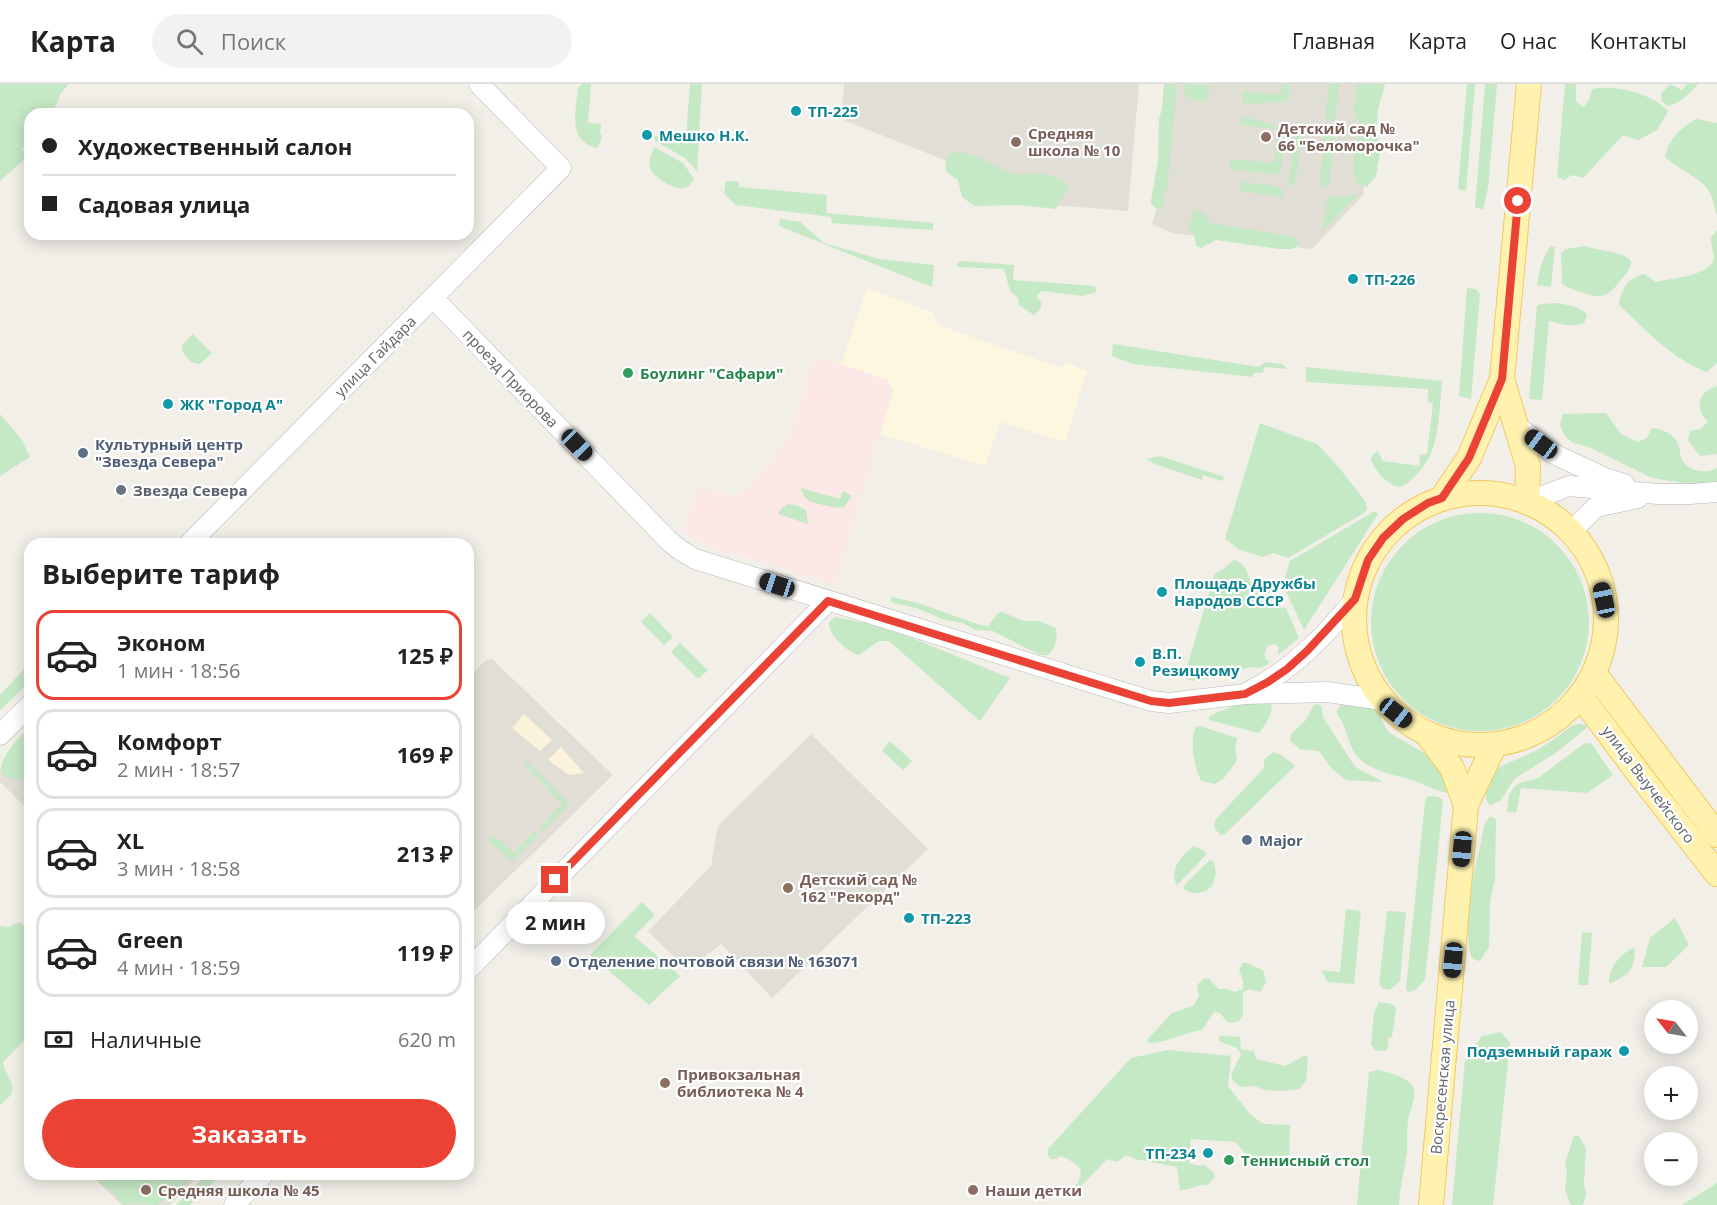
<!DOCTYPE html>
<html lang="ru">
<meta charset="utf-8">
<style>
body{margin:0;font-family:"Open Sans",sans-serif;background:#f2f2f2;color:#222;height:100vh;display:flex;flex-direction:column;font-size:22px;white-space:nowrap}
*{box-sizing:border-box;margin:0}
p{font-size:20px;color:#767676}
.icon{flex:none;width:33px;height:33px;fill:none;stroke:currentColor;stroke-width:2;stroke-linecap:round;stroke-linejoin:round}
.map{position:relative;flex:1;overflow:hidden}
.details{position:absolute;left:24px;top:454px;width:450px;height:642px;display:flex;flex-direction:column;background:#fff;border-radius:18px;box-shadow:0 3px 15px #0003}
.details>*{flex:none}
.top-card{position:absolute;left:24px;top:24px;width:450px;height:132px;border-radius:18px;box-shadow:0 3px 15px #0003;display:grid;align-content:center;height:132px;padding:0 18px;background:#fff}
.needle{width:39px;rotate:301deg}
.buttons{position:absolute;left:1644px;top:916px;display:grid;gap:12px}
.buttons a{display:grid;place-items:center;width:54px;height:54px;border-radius:50%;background:#fff;box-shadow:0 3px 15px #0003;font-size:30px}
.end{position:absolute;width:27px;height:27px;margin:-14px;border:8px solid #ea4335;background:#fff;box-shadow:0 0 0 3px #fff}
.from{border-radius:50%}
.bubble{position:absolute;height:42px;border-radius:21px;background:#fff;box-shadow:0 3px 15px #0003;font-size:20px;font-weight:700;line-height:42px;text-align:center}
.car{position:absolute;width:18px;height:36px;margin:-18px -9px;border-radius:8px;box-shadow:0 0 4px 2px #0007;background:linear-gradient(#222 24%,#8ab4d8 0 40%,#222 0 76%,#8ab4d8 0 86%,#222 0)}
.top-card b{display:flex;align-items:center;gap:21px;height:57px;font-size:22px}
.top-card b+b{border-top:2px solid #e0e0e0}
.top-card i{width:15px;height:15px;background:#222}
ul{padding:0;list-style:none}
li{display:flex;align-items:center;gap:18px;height:90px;margin:0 12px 9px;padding:0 6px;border:3px solid #e0e0e0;border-radius:18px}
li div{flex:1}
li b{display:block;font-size:22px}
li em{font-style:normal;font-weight:700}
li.active{border-color:#ea4335}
li>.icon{width:54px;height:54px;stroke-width:1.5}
h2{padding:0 18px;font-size:27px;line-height:72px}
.pay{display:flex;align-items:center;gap:15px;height:66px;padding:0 18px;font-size:22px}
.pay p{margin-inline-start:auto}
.action{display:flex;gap:12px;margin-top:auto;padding:12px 18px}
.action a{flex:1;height:69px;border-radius:36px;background:#ea4335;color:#fff;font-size:24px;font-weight:700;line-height:69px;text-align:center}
header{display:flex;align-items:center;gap:36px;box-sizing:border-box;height:84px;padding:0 30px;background:#fff;border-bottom:2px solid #e0e0e0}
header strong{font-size:28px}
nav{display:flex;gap:33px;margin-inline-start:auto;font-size:21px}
.search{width:420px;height:54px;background:#f2f2f2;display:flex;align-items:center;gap:15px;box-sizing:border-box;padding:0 21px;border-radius:33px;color:#767676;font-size:22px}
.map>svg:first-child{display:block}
</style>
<header>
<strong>Карта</strong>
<div class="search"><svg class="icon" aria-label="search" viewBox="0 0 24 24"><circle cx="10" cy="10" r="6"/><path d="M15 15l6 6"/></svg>Поиск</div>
<nav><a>Главная</a><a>Карта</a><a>О нас</a><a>Контакты</a></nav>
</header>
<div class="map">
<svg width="1717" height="1121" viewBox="0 0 1717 1121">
<rect width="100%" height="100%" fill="#f1efe8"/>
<polygon fill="#fef7e0" points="867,204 934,229 938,241 1062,284 1066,278 1087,287 1065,358 1000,338 985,382 880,350 893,308 841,280"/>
<g fill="#e1ded6">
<polygon points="844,0 1139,0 1128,127 989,116 957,81 841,35"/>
<polygon points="1167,0 1372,0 1363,111 1312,165 1172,149 1152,140 1158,120"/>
<polygon points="492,575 613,691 468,833 468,594 486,576"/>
<polygon points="811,650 928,765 772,914 721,860 687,886 648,847 711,782 718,742"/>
<polygon points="30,656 30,728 0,698 0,686"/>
<polygon points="91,1091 199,1091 170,1121 122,1121"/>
</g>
<polygon fill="#fce8e6" points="824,274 888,296 893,308 835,500 705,461 682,447 699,401 736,413 754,399 791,349 813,278"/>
<g fill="#c5e8c5">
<polygon points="0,0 69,0 61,9 52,30 30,30 30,58 22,65 28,72 0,97"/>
<path d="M582 0H591L588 39 601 40 600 48 602 53 597 64C567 57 576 28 578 4Z"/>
<polygon points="690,0 702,0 697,87 685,74 655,57 655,52 686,53"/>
<polygon points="1164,0 1177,0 1167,106 1165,107 1163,124 1159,126 1152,121 1151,117 1158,76 1159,35 1162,25"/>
<polygon points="1185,0 1211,1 1205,18 1192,16 1185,11"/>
<polygon points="1282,0 1290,0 1288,17 1250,20 1242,19 1243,7 1281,11"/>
<polygon points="1329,0 1339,0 1335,37 1325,36"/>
<polygon points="1357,0 1385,0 1378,26 1377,40 1380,69 1376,92 1367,103 1357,99 1354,91 1354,71 1360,41 1354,24"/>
<polygon points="1467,0 1475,0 1466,107 1458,105"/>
<polygon points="1485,0 1497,0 1488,104 1483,125 1475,124"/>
<path d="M1565 0H1576V18L1584 23 1590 14 1592 5C1614 0 1652 9 1668 27L1657 46 1638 56 1623 51 1583 94 1572 91 1564 96 1557 93Z"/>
<path d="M1670 0 1682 6 1687 0H1698C1690 9 1679 21 1667 22L1662 17 1661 10Z"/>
<polygon points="1242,32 1271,40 1285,47 1281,86 1275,91 1230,85 1231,75 1274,79 1277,45 1240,41"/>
<path d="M1696 35 1717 39V132C1714 125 1714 116 1710 109 1702 93 1678 86 1665 73 1668 56 1681 43 1696 35Z"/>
<polygon points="1294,40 1302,41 1296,97 1289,103"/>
<polygon points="1324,41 1335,43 1329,100 1320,104"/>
<path d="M654 63 683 79 694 95C692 99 689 103 684 104 675 106 655 94 651 86 647 80 652 70 654 63Z"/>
<path d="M955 68C975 67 993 83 1011 89 1021 92 1029 90 1039 90 1051 89 1059 96 1069 101L1056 125 1020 121 974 122 962 113 958 96C946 87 943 90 947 73Z"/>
<polygon points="726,97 739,98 739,103 827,111 826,129 933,139 933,145 932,146 832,139 831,133 736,121 724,110"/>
<polygon points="1242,98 1276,102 1282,105 1283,113 1239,107"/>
<polygon points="1358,111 1322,148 1328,113"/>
<polygon points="1192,125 1204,129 1209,139 1290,152 1296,155 1299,161 1292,165 1279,165 1216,156 1201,164 1196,162 1194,148 1189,147 1190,136 1193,136"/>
<polygon points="780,135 800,138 824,159 879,175 934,181 932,203 779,142"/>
<path d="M1717 146V279L1707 288C1672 275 1646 246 1619 221 1621 205 1628 194 1644 190L1656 198C1670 195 1714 191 1714 173 1713 167 1711 161 1711 154Z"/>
<polygon points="1550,162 1555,163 1551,203 1537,201 1541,180"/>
<path d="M1585 162C1600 168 1618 165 1631 177 1631 185 1625 191 1620 197 1609 212 1601 216 1584 209 1575 206 1569 205 1562 200L1561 169 1566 165Z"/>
<polygon points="961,177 1014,181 1013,196 1095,202 1096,208 1082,212 1042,207 1038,210 1037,214 1042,218 1040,226 1034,231 1019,221 1018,214 1010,207 1004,185 958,183 957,179"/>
<polygon points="1467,204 1476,205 1480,210 1471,315 1459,312"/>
<path d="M1558 219 1575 223 1585 228 1587 232 1584 239C1573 244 1560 240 1549 237L1542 316 1529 315 1537 222 1541 220Z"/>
<polygon points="193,250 212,269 200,280 191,278 182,267 182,261"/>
<polygon points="1113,260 1259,283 1266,278 1282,280 1288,285 1264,283 1263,289 1253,289 1253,293 1133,280 1112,272"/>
<path d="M1306 283 1442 297C1438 333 1442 370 1411 396 1404 402 1399 405 1391 400 1382 394 1374 385 1371 375L1373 370 1378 367 1383 377 1420 382 1419 371 1427 370 1433 319 1428 318V305L1306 298Z"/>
<path d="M1717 302V370L1700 372 1688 356 1690 347 1700 345 1708 338C1695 324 1697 308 1717 302Z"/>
<path d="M1606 329 1621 350 1638 358 1647 354 1652 344C1663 345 1675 350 1679 362 1680 366 1680 372 1682 376 1689 388 1707 390 1717 384V398L1690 400 1652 394 1591 364 1571 358 1565 352 1560 341 1563 330Z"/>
<polygon points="0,330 22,356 30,373 0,392"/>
<polygon points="1260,339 1317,360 1336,380 1366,418 1367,425 1364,429 1288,474 1273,469 1263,473 1240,466 1225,455"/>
<polygon points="1160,372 1224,393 1222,397 1203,391 1202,396 1155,380 1146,375"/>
<polygon points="801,404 840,415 843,407 852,412 844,423 836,424 811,418 804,412"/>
<polygon points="787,420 796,421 806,426 808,440 778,430 780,426"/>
<polygon points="1375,427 1378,430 1304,546 1283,501 1290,477"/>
<circle cx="1480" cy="538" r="109"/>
<path d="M1234 476C1248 480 1248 493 1253 504L1269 508 1277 523 1286 524 1299 554 1278 571 1279 563 1274 560 1268 562 1264 570 1266 575 1270 578C1264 584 1259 585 1251 583L1197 597 1188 596 1186 586 1215 489 1222 486Z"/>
<path d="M892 513 918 519 980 541 988 542 998 529 1002 528 1024 537H1039L1056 544C1058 552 1056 565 1048 571H1040L993 547 975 546 963 539 945 536 916 524 893 519 890 516Z"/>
<polygon points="650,529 673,553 664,561 641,538"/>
<path d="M835 533 885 543 1010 594 980 637 889 557H879L859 571C848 569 828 550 829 539Z"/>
<polygon points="680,559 708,586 698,595 671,568"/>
<polygon points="30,579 30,598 0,626 0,611"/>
<path d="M1262 615 1271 619C1274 630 1265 640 1259 649L1209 636V632L1233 622Z"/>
<path d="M1343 619 1372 622 1377 626 1388 648 1429 672 1444 690 1449 707 1448 709C1437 707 1427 702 1417 698 1397 690 1367 689 1354 668 1348 658 1345 638 1337 631V626Z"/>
<polygon points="1318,620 1322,623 1323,633 1355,683 1384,698 1346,696 1331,684 1319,667 1300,665 1290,657 1291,650 1306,636 1313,622"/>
<path d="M1581 640 1589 642 1557 668 1514 695 1501 716 1492 721 1488 720C1476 684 1507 681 1529 670 1545 662 1559 652 1573 641Z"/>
<path d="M1200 642 1237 654 1235 666 1237 673 1236 678 1224 694 1215 700 1201 697C1194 681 1189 658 1196 643Z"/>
<path d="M30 643V692L18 696C13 694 4 693 1 688 0 672 20 652 30 643Z"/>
<polygon points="890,657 912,677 903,686 882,667"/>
<polygon points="1585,659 1590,659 1593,662 1613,691 1587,709 1521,704 1516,729 1507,727 1509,711 1514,703 1520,699 1538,694"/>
<polygon points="1273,668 1283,672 1295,682 1224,751 1220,751 1214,743 1216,735 1264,684 1264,676"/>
<polygon points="526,677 567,717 566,724 543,747 539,744 562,720 524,680"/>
<polygon points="1428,712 1438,713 1443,716 1425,896 1414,907 1408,908 1406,905 1425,717"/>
<path d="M1490 732 1496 735 1495 794 1490 817 1489 863 1480 877C1475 876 1471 875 1470 869 1467 859 1468 815 1470 804 1475 783 1481 762 1484 741Z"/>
<polygon points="535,747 538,752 512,777 488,756 494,751 514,769"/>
<path d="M1194 762 1206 768V771L1177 801C1168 786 1182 771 1194 762Z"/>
<path d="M1210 776 1214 778 1216 790 1212 802C1204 810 1192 812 1183 804L1186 799Z"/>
<polygon points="642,818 655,831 634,852 680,892 649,921 590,871"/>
<polygon points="1346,825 1361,827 1354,900 1328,898 1321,886 1340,888"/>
<polygon points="1387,827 1406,828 1400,897 1390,906 1382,904 1379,900"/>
<polygon points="1675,834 1689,861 1666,883 1642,883 1650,854"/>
<path d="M20 838 30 848V950L3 978C7 999 24 1003 0 1021V842L8 843Z"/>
<polygon points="1582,848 1592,849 1588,901 1578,901"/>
<path d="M1633 864 1635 866C1633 888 1630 889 1611 899L1609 898C1609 884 1620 870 1633 864Z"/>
<path d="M1243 879H1247L1263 886 1266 898 1260 908 1250 905 1243 908C1241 920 1250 942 1227 938L1220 929 1214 928 1202 946C1184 948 1167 959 1149 959L1147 956 1172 929 1193 922 1199 912 1197 901 1203 895 1208 894 1219 905H1227L1235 908 1243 905V896L1239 886Z"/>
<polygon points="1379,918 1392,920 1396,924 1392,953 1388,954 1388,964 1385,967 1375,966 1371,961 1374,929"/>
<polygon points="1501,948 1510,959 1493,1121 1452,1121 1465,976 1482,952"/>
<polygon points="1223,952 1240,953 1241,965 1254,967 1256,975 1285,982 1304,972 1308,972 1306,996 1300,1005 1280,1007 1265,1006 1255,1002 1240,1003 1234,998 1231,991 1241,970 1237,964 1219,957 1219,953"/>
<path d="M1168 966 1231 972 1228 1002 1249 1029 1259 1037 1265 1040 1290 1041 1289 1075 1248 1073 1236 1058 1191 1055 1189 1079 1199 1082 1205 1081 1214 1089 1215 1094 1207 1101C1198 1100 1191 1106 1180 1106L1177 1083 1135 1075 1126 1071 1117 1078 1107 1075 1069 1115 1067 1111 1079 1097 1081 1086C1076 1079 1069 1075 1060 1072L1056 1075H1051L1048 1071V1065L1131 974Z"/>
<path d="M1378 986C1386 987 1407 994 1412 1001 1418 1009 1411 1024 1409 1032 1406 1043 1408 1058 1407 1070 1404 1087 1400 1103 1399 1121H1357L1369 988Z"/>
<polygon points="1574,1052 1579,1052 1586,1065 1584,1099 1586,1111 1583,1121 1571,1121 1565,1106 1567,1087 1565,1079"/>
<polygon points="93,1091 159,1091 169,1096 178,1091 194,1091 173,1110 157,1121 132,1119 124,1121 112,1107 102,1101"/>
<polygon points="206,1091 220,1091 190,1121 176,1121"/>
<polygon points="1717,1099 1717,1121 1682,1121"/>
</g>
<g fill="#fbf3d9">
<polygon points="524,630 552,656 540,667 512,644"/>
<polygon points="561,663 584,689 569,691 548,676"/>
</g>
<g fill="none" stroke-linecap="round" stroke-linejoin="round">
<defs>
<g id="tertiary">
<polyline points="433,214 669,457 680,466 695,475 1151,617 1169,619 1245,610 1327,608 1383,616"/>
<polyline points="1514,340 1554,370 1605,394 1624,400"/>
<polyline points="1527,418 1569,402 1658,410 1690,410 1717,408"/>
<polyline points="1571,448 1596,423 1638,414"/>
<polyline points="189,460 561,84 479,0"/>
<path d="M1250 607C1292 586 1325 552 1355 515"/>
<polyline points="0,651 30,621"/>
<polyline points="468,886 828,517"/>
<polyline points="234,1121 264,1090"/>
</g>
<g id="primary">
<polyline points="1502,295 1528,382 1527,418"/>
<circle cx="1480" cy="535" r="126"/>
<polyline points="1442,414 1469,374 1502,295 1529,0"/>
<polyline points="1594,589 1717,751"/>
<polyline points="1580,611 1639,690 1717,790"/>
<polyline points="1427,650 1452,684 1466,721"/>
<polyline points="1431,1121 1466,721 1495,660"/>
</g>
</defs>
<use href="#tertiary" stroke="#b5b8bc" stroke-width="21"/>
<use href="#primary" stroke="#f2c960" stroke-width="26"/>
<use href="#tertiary" stroke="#fff" stroke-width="20"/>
<use href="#primary" stroke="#fff2af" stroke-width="24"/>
</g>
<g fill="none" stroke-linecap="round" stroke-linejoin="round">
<polyline stroke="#ea4335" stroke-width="8" points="555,796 828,517 1151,617 1169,619 1245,610 1268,598 1287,585 1307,567 1355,515 1368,476 1383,454 1403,435 1428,419 1442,414 1469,374 1502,295 1518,117"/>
</g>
<g fill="#0f9aa8" stroke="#fff" stroke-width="2">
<circle cx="796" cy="27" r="6"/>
<circle cx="647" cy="51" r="6"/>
<circle cx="1353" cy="195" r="6"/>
<circle cx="168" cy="320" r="6"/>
<circle cx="1162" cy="508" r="6"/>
<circle cx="1140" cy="578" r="6"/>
<circle cx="909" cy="834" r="6"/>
<circle cx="1624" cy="967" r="6"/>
<circle cx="1208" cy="1069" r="6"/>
</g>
<g fill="#8d6e63" stroke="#fff" stroke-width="2">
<circle cx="1266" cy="53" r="6"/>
<circle cx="1016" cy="58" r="6"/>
<circle cx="788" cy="804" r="6"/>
<circle cx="665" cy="999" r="6"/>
<circle cx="146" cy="1106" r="6"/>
<circle cx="973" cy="1106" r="6"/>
</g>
<g fill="#2e9e5b" stroke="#fff" stroke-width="2">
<circle cx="628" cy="289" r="6"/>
<circle cx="1229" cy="1076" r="6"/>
</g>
<g fill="#5c6f8a" stroke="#fff" stroke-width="2">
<circle cx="83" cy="369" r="6"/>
<circle cx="1247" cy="756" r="6"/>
<circle cx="556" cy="877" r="6"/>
</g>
<circle fill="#6b7280" stroke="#fff" stroke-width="2" cx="121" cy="406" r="6"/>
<g text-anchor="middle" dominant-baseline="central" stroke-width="4.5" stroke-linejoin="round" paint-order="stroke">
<g font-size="15" font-weight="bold" fill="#0d838f" stroke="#fff" text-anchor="start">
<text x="808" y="27">ТП-225</text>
<text x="659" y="51">Мешко Н.К.</text>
<text x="1365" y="195">ТП-226</text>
<text x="180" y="320">ЖК "Город А"</text>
<text x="1174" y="499">Площадь Дружбы<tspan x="1174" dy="17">Народов СССР</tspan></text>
<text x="1152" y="569">В.П.<tspan x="1152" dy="17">Резицкому</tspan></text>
<text x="921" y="834">ТП-223</text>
<text x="1612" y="967" text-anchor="end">Подземный гараж</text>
<text x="1196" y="1069" text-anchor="end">ТП-234</text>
</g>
<g font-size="15" font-weight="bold" fill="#785e54" stroke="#fff" text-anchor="start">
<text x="1278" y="44">Детский сад №<tspan x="1278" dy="17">66 "Беломорочка"</tspan></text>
<text x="1028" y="49">Средняя<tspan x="1028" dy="17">школа № 10</tspan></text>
<text x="800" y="795">Детский сад №<tspan x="800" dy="17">162 "Рекорд"</tspan></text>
<text x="677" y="990">Привокзальная<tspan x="677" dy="17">библиотека № 4</tspan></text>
<text x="158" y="1106">Средняя школа № 45</text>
<text x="985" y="1106">Наши детки</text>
</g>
<g font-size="15" fill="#5f6368" stroke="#fff">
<text transform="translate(375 272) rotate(-45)">улица Гайдара</text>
<text transform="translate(511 294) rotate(46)">проезд Приорова</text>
<text transform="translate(1649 700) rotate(53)">улица Выучейского</text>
<text transform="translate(1442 993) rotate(-85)">Воскресенская улица</text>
</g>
<g font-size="15" font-weight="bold" fill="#27864d" stroke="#fff" text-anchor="start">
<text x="640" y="289">Боулинг "Сафари"</text>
<text x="1241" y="1076">Теннисный стол</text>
</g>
<g font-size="15" font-weight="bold" fill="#4e5e75" stroke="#fff" text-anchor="start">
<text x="95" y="360">Культурный центр<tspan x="95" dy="17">"Звезда Севера"</tspan></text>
<text x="1259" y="756">Major</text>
<text x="568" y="877">Отделение почтовой связи № 163071</text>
</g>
<g font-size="15" font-weight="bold" fill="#5b616d" stroke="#fff" text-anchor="start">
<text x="133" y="406">Звезда Севера</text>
</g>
</g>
</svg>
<div class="buttons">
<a><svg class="needle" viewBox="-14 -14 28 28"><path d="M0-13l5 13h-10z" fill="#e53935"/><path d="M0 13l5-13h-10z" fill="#767676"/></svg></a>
<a>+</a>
<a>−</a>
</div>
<i class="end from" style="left:1518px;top:117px"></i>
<i class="end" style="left:555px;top:796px"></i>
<div class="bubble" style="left:506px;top:818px;width:99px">2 мин</div>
<i class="car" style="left:1541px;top:360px;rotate:307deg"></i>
<i class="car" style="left:577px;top:361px;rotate:136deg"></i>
<i class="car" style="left:777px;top:501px;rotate:288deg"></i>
<i class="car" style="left:1604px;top:516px;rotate:348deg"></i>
<i class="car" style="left:1396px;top:629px;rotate:128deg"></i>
<i class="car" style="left:1462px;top:765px;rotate:185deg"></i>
<i class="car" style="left:1453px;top:876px;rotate:185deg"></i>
<div class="top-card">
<b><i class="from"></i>Художественный салон</b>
<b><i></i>Садовая улица</b>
</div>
<section class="details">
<h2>Выберите тариф</h2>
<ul>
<li class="active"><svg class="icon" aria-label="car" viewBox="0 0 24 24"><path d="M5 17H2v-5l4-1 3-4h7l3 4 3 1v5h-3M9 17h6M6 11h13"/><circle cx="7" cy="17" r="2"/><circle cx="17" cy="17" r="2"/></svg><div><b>Эконом</b><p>1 мин · 18:56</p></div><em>125 ₽</em></li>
<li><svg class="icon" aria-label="car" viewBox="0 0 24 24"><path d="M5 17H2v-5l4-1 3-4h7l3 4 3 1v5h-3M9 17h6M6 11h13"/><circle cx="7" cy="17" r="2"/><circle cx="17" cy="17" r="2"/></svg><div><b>Комфорт</b><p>2 мин · 18:57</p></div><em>169 ₽</em></li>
<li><svg class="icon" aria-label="car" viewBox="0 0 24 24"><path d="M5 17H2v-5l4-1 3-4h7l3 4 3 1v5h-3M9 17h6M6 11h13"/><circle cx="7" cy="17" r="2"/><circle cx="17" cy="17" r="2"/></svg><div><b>XL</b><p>3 мин · 18:58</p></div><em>213 ₽</em></li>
<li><svg class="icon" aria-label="car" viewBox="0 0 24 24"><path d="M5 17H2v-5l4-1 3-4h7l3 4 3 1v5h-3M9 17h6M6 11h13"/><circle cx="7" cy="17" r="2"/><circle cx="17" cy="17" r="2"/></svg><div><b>Green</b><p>4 мин · 18:59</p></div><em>119 ₽</em></li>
</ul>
<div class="pay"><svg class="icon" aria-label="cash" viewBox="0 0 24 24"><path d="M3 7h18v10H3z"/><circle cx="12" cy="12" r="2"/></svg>Наличные<p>620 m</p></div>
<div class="action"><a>Заказать</a></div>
</section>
</div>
